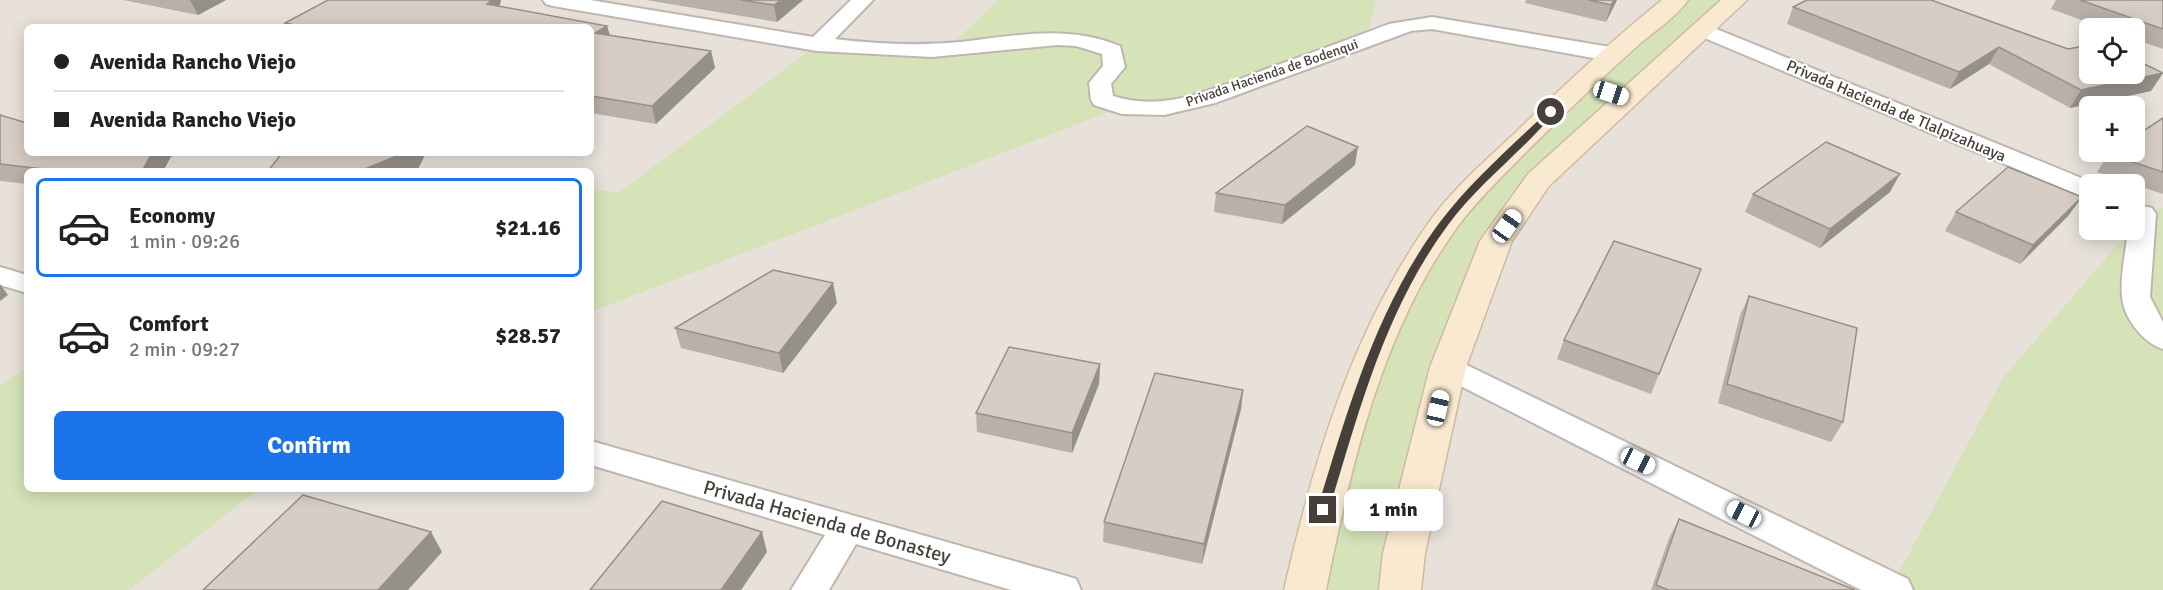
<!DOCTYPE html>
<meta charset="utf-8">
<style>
body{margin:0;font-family:Signika,sans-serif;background:#f2f2f2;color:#222;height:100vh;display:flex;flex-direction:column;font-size:22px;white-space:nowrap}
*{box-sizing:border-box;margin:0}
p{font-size:20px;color:#767676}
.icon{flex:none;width:33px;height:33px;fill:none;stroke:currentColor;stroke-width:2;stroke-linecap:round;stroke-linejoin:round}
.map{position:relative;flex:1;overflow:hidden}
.drawer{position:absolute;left:24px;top:168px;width:570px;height:324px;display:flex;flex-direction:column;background:#fff;border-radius:9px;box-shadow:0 3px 15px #0003}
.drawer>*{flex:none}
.guide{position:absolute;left:24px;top:24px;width:570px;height:132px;border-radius:9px;box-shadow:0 3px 15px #0003;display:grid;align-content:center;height:132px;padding:0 30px;background:#fff}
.controls{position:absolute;left:2079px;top:18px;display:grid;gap:12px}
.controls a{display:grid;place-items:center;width:66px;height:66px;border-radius:9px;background:#fff;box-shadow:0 3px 15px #0003;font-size:30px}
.end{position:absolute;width:27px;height:27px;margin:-14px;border:8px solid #47403a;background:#fff;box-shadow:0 0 0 3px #fff}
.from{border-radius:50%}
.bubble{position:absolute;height:42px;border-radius:9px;background:#fff;box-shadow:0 3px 15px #0003;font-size:20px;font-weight:700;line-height:42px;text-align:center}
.car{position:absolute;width:18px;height:36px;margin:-18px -9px;border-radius:8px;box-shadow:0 0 4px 2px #0007;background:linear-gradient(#fff 24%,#345 0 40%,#fff 0 76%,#345 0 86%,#fff 0)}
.guide b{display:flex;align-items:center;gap:21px;height:57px;font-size:22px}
.guide b+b{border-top:2px solid #e0e0e0}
.guide i{width:15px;height:15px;background:#222}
ul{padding:10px 0 0;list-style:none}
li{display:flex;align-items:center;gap:18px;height:99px;margin:0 12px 9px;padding:0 18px;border:3px solid transparent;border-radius:9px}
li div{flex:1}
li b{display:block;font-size:22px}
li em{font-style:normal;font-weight:700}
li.selected{border-color:#1a73e8}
li>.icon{width:54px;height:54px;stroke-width:1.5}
.action{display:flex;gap:12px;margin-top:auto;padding:12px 30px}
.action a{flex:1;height:69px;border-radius:9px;background:#1a73e8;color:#fff;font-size:24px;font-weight:700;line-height:69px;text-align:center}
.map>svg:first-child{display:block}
</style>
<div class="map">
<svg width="2163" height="590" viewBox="0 0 2163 590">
<rect width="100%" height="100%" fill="#f4f0eb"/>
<path fill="#e7e1da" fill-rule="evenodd" d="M0 0H2163V590H0ZM27 27H591V153H27ZM2090 28H2134V74H2090ZM2090 106H2134V152H2090ZM27 171H591V489H27ZM2090 184H2134V230H2090Z"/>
<g fill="#d6e3b9">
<polygon points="998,0 1376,0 1366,41 1192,103 1119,108 591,312 591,188 618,193 817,45 947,49"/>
<polygon points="1676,0 1735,0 1626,98 1496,241 1400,590 1305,590 1317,532 1444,224"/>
<polygon points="2163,208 2163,590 1895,590 1891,587 2003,378 2130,230 2134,230 2143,214"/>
<polygon points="27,368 27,489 259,489 129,590 0,590 0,385"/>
</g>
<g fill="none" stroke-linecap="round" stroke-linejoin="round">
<defs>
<g id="street">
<path d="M543 0H590L813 37 851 0H873L835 39C876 44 918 46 960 42 1016 36 1066 24 1120 46L1125 67 1111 84 1113 96C1167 114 1222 85 1272 67 1311 53 1350 39 1389 24L1432 17 1610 47 1618 49 1621 54 1618 59 1610 61 1432 29 1411 31 1215 103 1164 115 1122 114 1094 105 1091 100 1089 83 1103 66 1102 54 1076 46 1057 45 932 57 817 51 553 6 546 4Z"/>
<polygon points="1702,24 1709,26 2096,184 2090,184 2090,199 2081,196 1695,34 1691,30 1695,26"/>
<path d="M2143 206 2152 208 2156 214 2150 297 2163 322V349C2143 343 2123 317 2122 296 2120 275 2126 251 2128 230H2134V208Z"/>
<polygon points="0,267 27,275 27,293 0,285"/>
<polygon points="1448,356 1908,579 1913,590 1861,590 1437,374 1433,367 1437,360"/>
<polygon points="591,441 1063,575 1076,579 1081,590 1011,590 856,544 829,590 791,590 825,535 591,465"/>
</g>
<g id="secondary">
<path d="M1662 0H1688C1675 19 1651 33 1634 49 1598 81 1564 115 1529 149 1505 174 1479 198 1458 226 1382 330 1351 465 1326 590H1284C1314 459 1353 328 1432 218 1455 187 1486 160 1514 134 1562 87 1610 42 1662 0Z"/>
<polygon points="1721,0 1747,0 1549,186 1512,241 1466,367 1425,553 1421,590 1379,590 1383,553 1430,367 1480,241 1528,174"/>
</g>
</defs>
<use href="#street" stroke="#beb6af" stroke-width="4"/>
<use href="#secondary" stroke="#cdbba0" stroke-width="3"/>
<use href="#street" fill="#fff" fill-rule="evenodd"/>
<use href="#secondary" fill="#f9e9d0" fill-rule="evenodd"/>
</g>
<g fill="#b9b0a9">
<polygon points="123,0 226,0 198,15"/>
<polygon points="328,0 501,0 499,6 607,26 610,36 711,51 715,68 656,124 591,113 591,27 287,27 285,23"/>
<polygon points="646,0 803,0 777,22"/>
<polygon points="1526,0 1617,0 1606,22 1525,3"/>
<polygon points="2056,0 2163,0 2163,49 2134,39 2134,28 2104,28 2051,9"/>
<polygon points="1793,7 2068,49 2163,73 2151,91 2070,108 1989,64 1950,89 1787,24"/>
<polygon points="0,115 27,153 173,153 163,171 27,171 27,184 0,181"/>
<polygon points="2163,118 2163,194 2097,172 2109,154"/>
<polygon points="1355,165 1282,224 1214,212 1216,193"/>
<polygon points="1890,192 1820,248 1745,212 1753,194"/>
<polygon points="1956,212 2069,215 2020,264 1945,231"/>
<polygon points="1749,296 1843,422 1831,442 1718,403 1740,315"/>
<polygon points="837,303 783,373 681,348 675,328"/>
<polygon points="1564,340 1659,374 1651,394 1557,359"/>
<polygon points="1100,364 1099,384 1072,453 977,432 976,413"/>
<polygon points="1243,390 1241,409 1202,564 1103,542 1104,522"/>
<polygon points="1679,519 1855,590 1651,590 1669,538"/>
</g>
<g fill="#96908a">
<polygon points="190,0 226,0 198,15"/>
<polygon points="492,0 501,0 497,18 487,4"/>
<polygon points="781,0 803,0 777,22 774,5"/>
<polygon points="1614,0 1617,0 1606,22 1611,5"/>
<polygon points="607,26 612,42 595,33"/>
<polygon points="1999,47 1989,64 1950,89 1959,72"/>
<polygon points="711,51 715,68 656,124 652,106"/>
<polygon points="2163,73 2151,91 2070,108 2081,90"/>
<polygon points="1358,147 1355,165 1282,224 1285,205"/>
<polygon points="152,153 173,153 163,171 142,171"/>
<polygon points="404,153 426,153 418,169 413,171 360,171"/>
<polygon points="1900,174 1890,192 1820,248 1830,229"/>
<polygon points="2082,197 2069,215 2020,264 2033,245"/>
<polygon points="833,283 837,303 783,373 779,353"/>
<polygon points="0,284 8,295 0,301"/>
<polygon points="1100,364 1099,384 1072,453 1072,433"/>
<polygon points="1243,390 1241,409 1202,564 1204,544"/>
<polygon points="431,532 442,552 408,590 378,590"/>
<polygon points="762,532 767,552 741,590 721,590"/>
</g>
<g fill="#d7cdc5" stroke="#96908a" stroke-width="1.5">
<polygon points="328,0 492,0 487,4 607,26 595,33 711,51 652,106 591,96 591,27 304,27 285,23"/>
<polygon points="741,0 781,0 774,5"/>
<polygon points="1589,0 1614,0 1611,5"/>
<polygon points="1807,0 1931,0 2068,49 2090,45 2090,74 2134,74 2134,59 2163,73 2081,90 1999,47 1959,72 1793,7"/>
<polygon points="2080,0 2163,0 2163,29"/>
<polygon points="0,115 27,123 27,153 152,153 142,171 60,171 0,164"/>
<polygon points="2163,118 2163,172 2109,154 2113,152 2134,152 2134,137"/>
<polygon points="1307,126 1358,147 1285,205 1216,193"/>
<polygon points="1826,142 1900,174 1830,229 1753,194"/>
<polygon points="282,153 404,153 360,171 268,171"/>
<polygon points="2008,167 2082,197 2033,245 1956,212"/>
<polygon points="1614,241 1701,269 1659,374 1564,340"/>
<polygon points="773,270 833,283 779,353 675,328"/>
<polygon points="1749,296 1857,328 1843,422 1727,384"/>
<polygon points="1009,347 1100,364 1072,433 976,413"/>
<polygon points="1155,373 1243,390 1204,544 1104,522"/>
<polygon points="303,495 431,532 378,590 203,590"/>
<polygon points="662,501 762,532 721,590 590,590"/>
<polygon points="1679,519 1855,590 1668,590 1656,585"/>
</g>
<path fill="#47403a" d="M1548 111 1555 112C1522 152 1479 183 1448 225 1385 310 1359 411 1329 510L1327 514H1319L1317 510C1348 409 1376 308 1440 222 1471 181 1512 146 1548 111Z"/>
<g text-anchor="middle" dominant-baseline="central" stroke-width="4.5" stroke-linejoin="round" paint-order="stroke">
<g font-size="14" fill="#47403a" stroke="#fff">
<text transform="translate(1272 73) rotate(-19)">Privada Hacienda de Bodenqui</text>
</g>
<g font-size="16" fill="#47403a" stroke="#fff">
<text transform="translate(1896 111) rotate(23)">Privada Hacienda de Tlalpizahuaya</text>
</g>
<g font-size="20" fill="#47403a" stroke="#fff">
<text transform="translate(827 522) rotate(16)">Privada Hacienda de Bonastey</text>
</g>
</g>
</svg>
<div class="controls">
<a><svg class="icon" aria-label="locate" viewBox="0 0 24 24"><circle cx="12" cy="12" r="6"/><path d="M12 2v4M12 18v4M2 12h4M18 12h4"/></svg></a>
<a>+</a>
<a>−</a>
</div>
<i class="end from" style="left:1551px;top:112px"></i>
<i class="end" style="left:1323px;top:510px"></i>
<div class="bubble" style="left:1344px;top:489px;width:99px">1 min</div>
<i class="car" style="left:1611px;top:93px;rotate:108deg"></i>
<i class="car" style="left:1507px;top:226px;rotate:35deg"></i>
<i class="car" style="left:1438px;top:408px;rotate:13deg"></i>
<i class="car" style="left:1638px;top:461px;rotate:116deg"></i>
<i class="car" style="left:1744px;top:514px;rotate:297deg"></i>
<div class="guide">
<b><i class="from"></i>Avenida Rancho Viejo</b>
<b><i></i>Avenida Rancho Viejo</b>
</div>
<section class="drawer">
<ul>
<li class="selected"><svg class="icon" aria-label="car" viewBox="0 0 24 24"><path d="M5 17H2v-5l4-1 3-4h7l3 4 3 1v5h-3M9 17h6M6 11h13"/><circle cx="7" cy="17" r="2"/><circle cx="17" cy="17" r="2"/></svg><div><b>Economy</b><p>1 min · 09:26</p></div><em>$21.16</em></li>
<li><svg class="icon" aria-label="car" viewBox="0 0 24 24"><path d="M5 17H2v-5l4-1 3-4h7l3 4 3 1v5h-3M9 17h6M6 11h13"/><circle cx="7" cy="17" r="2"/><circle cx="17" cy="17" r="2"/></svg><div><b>Comfort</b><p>2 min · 09:27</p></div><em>$28.57</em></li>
</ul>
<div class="action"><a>Confirm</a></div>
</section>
</div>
